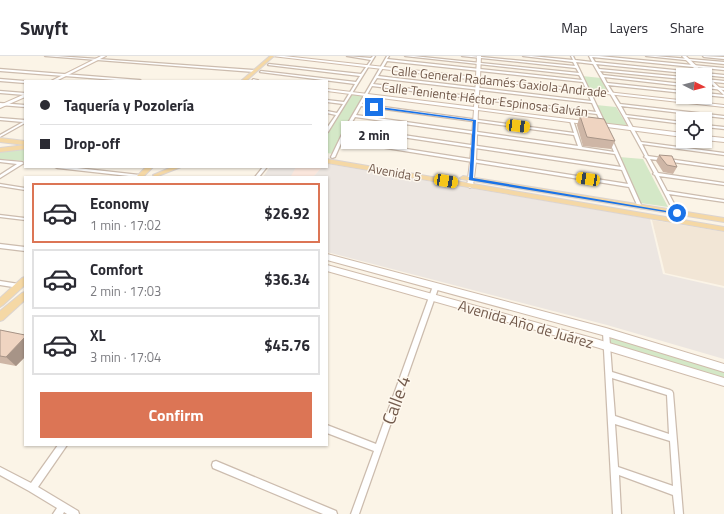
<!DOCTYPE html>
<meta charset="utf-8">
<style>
body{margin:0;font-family:"Titillium Web",sans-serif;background:#f2f2f3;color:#2b2b33;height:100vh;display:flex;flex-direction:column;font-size:15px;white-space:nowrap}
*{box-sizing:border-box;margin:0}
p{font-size:13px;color:#7c7c81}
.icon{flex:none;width:22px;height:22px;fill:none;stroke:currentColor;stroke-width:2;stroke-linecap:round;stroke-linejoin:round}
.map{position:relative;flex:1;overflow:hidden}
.panel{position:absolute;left:24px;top:120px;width:304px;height:270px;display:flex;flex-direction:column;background:#fff;border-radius:0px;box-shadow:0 1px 3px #0004}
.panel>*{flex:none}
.guide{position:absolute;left:24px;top:24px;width:304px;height:88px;border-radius:0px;box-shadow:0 1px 3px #0004;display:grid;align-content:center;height:88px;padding:0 16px;background:#fff}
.needle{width:26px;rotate:96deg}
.tools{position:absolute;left:676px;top:12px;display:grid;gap:8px}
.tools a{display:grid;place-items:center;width:36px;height:36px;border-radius:0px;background:#fff;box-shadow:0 1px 3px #0004;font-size:20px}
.end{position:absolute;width:18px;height:18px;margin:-9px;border:5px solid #1a73e8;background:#fff;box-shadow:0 0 0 2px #fff}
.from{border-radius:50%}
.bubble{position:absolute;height:28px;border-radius:0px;background:#fff;box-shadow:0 1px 3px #0004;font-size:13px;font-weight:700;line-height:28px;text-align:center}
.car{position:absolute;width:12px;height:24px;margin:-12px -6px;border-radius:5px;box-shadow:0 0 3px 1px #0007;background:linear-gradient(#f5c518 24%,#345 0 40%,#f5c518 0 76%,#345 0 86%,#f5c518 0)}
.guide b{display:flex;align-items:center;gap:14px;height:38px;font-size:15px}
.guide b+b{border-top:1px solid #e1e1e2}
.guide i{width:10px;height:10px;background:#2b2b33}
ul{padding:7px 0 0;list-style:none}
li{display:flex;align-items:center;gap:12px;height:60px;margin:0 8px 6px;padding:0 8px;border:2px solid #e1e1e2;border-radius:0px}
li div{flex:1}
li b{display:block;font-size:15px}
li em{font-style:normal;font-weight:700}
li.on{border-color:#dc7555}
li>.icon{width:36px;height:36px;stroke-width:1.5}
.action{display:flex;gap:8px;margin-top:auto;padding:8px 16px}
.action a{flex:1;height:46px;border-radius:0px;background:#dc7555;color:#fff;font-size:16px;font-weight:700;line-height:46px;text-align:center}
header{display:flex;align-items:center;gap:24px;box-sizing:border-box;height:56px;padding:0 20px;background:#fff;border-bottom:1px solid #e1e1e2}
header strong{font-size:19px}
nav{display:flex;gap:22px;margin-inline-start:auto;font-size:14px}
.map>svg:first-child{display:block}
</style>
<header>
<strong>Swyft</strong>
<nav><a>Map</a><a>Layers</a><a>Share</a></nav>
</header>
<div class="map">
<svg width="724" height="458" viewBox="0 0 724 458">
<rect width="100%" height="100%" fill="#fbf4e7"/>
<polygon fill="#f2e6d6" points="652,164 724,176 724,230 665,217"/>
<polygon fill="#fae6dc" points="296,111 322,111 313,121 290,120"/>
<g fill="#ece6e1">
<polygon points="327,108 650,163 663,218 724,232 724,303 607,269 327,196 327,121 313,121 322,111 327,111"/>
<polygon points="270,111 296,111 291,120 306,121 263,121"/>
</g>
<g fill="#d4e8c7">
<polygon points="582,20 601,22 609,36 588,34"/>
<polygon points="351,38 364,40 333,98 327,97 327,78"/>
<polygon points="596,49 616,51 628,71 605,68"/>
<polygon points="25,93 25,105 0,103 0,95"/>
<polygon points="619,101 643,103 668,151 640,147"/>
<polygon points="613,281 724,314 724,324 611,287 611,282"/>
</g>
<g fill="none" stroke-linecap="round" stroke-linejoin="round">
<defs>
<g id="street">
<polygon points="45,0 56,0 254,14 255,15 254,16"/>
<polygon points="347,0 371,2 373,0 375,0 328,76 327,76 327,72 336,59 327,57 327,55 337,57 343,48 327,46 327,44 344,46 355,28 260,16 261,15 356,26 360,20 268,9 269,8 361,18 371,4"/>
<path d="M387 0H389L387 3 582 24 579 19 405 0H413L579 17 576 12 462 0H471L575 10 573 6 523 0H531L573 4 571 0H573L575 4 592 6 589 0H599L724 12V14L592 1 595 6 724 19V21L596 8 599 13 683 21V23L600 15 603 19 683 28V30L604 21 607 27 683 35V37L608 29 620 48 724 60V62L621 50 626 59 683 66V68L627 61 641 86 724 97V99L642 88 648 100 724 111V113L650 103 658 117 724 127V129L659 120 667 135 724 144V146L669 138 679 157 677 158H675L655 119 653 118 654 117 646 102 644 101 645 100 623 60 593 8 576 6 606 69 604 70 602 69 597 58 372 30 362 48 574 77 570 65 573 64 582 91 614 96 608 82 611 81 642 151V152H640L638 151 629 131 342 85 335 101 332 102 331 101 345 72ZM387 5 583 26 591 45 378 20ZM377 22 592 47 596 56 373 28ZM361 50 574 79 578 90 356 59ZM355 61 615 98 621 111 349 71ZM348 73 622 114 628 128 343 83Z"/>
<polygon points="646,0 655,0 724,6 724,8"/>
<polygon points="703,0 724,1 724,3 704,1"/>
<polygon points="0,13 140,24 141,25 129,25 0,15"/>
<polygon points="0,23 25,25 25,27 0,25"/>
<polygon points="705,23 724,25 724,27 705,25"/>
<polygon points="705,30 724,32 724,34 705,32"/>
<polygon points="0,35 25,37 25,39 0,37"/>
<polygon points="705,37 724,39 724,41 705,39"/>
<polygon points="0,47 25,49 25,51 0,49"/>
<polygon points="0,62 25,64 25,67 0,81 0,79 23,66 0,64"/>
<polygon points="705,69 724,71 724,73 705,71"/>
<polygon points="0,104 22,106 24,107 0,122 0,119 17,108 0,106"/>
<polygon points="55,111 68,111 140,119 142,120 141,121 138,121 57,112"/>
<polygon points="263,111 267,111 259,121 255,121"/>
<polygon points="0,128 25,132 25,134 0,130"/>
<polygon points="0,159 25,162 25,164 0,161"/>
<polygon points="0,188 25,191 25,195 0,192"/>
<polygon points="0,225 19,228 22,230 19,232 0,229"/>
<polygon points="436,228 439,230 359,458 351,458 374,395 327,377 327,369 376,388 433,230"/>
<path d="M604 274H608L609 276 612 316 670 334 672 335 673 337 683 458H675L673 439 619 419 621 458H613L603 276ZM612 322 667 339 669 378 615 360ZM615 368 670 385 673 430 618 411Z"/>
<polygon points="58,389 67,389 38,431 78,455 79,458 67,458 64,456 63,458 53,458 57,452 29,435 0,419 0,411 31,427"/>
<polygon points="216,405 336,455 337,458 323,458 213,412 212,409 213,406"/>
</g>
<g id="secondary">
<polygon points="101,0 106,0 56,25 51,25"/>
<polygon points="272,0 284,0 476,21 477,0 481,0 480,22 724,49 724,51 480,24 478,52 683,77 683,81 478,54 476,106 473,130 470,132 467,130 470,106 474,54 327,35 327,33 474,51 476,24"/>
<polygon points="682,0 686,0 724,36 724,39 705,22 705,19 701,19"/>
<polygon points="253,23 258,24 259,25 252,25"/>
<polygon points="25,38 25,41 0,52 0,49"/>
<polygon points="705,80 724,82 724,86 705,84"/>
<polygon points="327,198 606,272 724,308 724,316 606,280 327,204"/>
<polygon points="327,209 596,283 724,322 724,330 596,291 327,215"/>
</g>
<g id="primary">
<polygon points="270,0 274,0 246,25 241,25"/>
<polygon points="0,82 25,85 25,89 0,86"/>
<polygon points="25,89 25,93 0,96 0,92"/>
<polygon points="327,103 724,171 724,175 327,107"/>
<polygon points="146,111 153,111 143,121 136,121"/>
<polygon points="172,111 181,111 158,120 154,120 153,119"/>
<polygon points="463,120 724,162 724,166 461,123 460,122"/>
<polygon points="25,221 25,229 3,249 0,251 0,242 22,222"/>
<polygon points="25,236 25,244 3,264 0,265 0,255 22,237"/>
</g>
</defs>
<use href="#street" stroke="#ccbcae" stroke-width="2.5"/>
<use href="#secondary" stroke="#cfbcac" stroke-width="2"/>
<use href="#primary" stroke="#dbd4d1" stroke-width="2"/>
<use href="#street" fill="#fff" fill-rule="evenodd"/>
<use href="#secondary" fill="#fff" fill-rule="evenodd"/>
<use href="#primary" fill="#f5d8a5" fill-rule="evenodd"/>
</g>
<g fill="#ceb6a6">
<polygon points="580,60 615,85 611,93 583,90 577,69"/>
<polygon points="659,99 677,111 673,118 663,116 656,105"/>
<polygon points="0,274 25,279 25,301 16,310 0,307"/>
</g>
<polygon fill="#a79487" points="25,281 25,301 16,310 6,301"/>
<g fill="#efd4c1" stroke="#a79487">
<polygon points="580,60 604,63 615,85 587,81"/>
<polygon points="659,99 672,100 677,111 667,109"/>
<polygon points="0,274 25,279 25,281 6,301 0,300"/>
</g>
<polygon fill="#1a73e8" points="373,50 476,64 473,122 679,157 677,158 469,124 473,65 374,52"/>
<g text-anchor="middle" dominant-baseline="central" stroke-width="3" stroke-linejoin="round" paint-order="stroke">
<g font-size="13" fill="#735b4d" stroke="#fef8ee">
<text transform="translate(499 25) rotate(6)">Calle General Radamés Gaxiola Andrade</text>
<text transform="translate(485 43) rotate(7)">Calle Teniente Héctor Espinosa Galván</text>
<text transform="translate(395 116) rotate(10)">Avenida 5</text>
</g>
<g font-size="15" fill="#735b4d" stroke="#fef8ee">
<text transform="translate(526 268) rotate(16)">Avenida Año de Juárez</text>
</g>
<g font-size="18" fill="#735b4d" stroke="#fef8ee">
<text transform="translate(396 344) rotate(-70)">Calle 4</text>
</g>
</g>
</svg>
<div class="tools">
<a><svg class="needle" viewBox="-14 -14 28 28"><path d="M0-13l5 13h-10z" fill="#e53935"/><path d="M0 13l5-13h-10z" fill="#7c7c81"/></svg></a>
<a><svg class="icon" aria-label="locate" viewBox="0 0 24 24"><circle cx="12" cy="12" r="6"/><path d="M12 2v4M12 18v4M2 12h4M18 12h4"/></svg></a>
</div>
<i class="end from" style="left:677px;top:157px"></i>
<i class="end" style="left:374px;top:51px"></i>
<div class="bubble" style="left:341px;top:65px;width:66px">2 min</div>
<i class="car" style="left:518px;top:70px;rotate:97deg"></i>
<i class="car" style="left:588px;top:123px;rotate:279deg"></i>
<i class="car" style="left:446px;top:125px;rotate:100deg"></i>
<div class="guide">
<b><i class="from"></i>Taquería y Pozolería</b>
<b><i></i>Drop-off</b>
</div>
<section class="panel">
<ul>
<li class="on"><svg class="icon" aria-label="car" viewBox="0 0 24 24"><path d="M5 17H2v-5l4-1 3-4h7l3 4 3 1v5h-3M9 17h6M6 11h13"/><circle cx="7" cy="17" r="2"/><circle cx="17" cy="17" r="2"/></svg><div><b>Economy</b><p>1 min · 17:02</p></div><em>$26.92</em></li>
<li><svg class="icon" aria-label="car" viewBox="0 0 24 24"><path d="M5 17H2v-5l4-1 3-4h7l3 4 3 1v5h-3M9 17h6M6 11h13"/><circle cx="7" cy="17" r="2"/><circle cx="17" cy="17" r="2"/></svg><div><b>Comfort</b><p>2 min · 17:03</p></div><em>$36.34</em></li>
<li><svg class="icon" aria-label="car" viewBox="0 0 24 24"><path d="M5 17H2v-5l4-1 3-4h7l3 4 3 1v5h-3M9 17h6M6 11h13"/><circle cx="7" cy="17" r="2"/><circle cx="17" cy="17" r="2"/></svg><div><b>XL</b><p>3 min · 17:04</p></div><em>$45.76</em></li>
</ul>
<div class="action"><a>Confirm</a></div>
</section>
</div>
